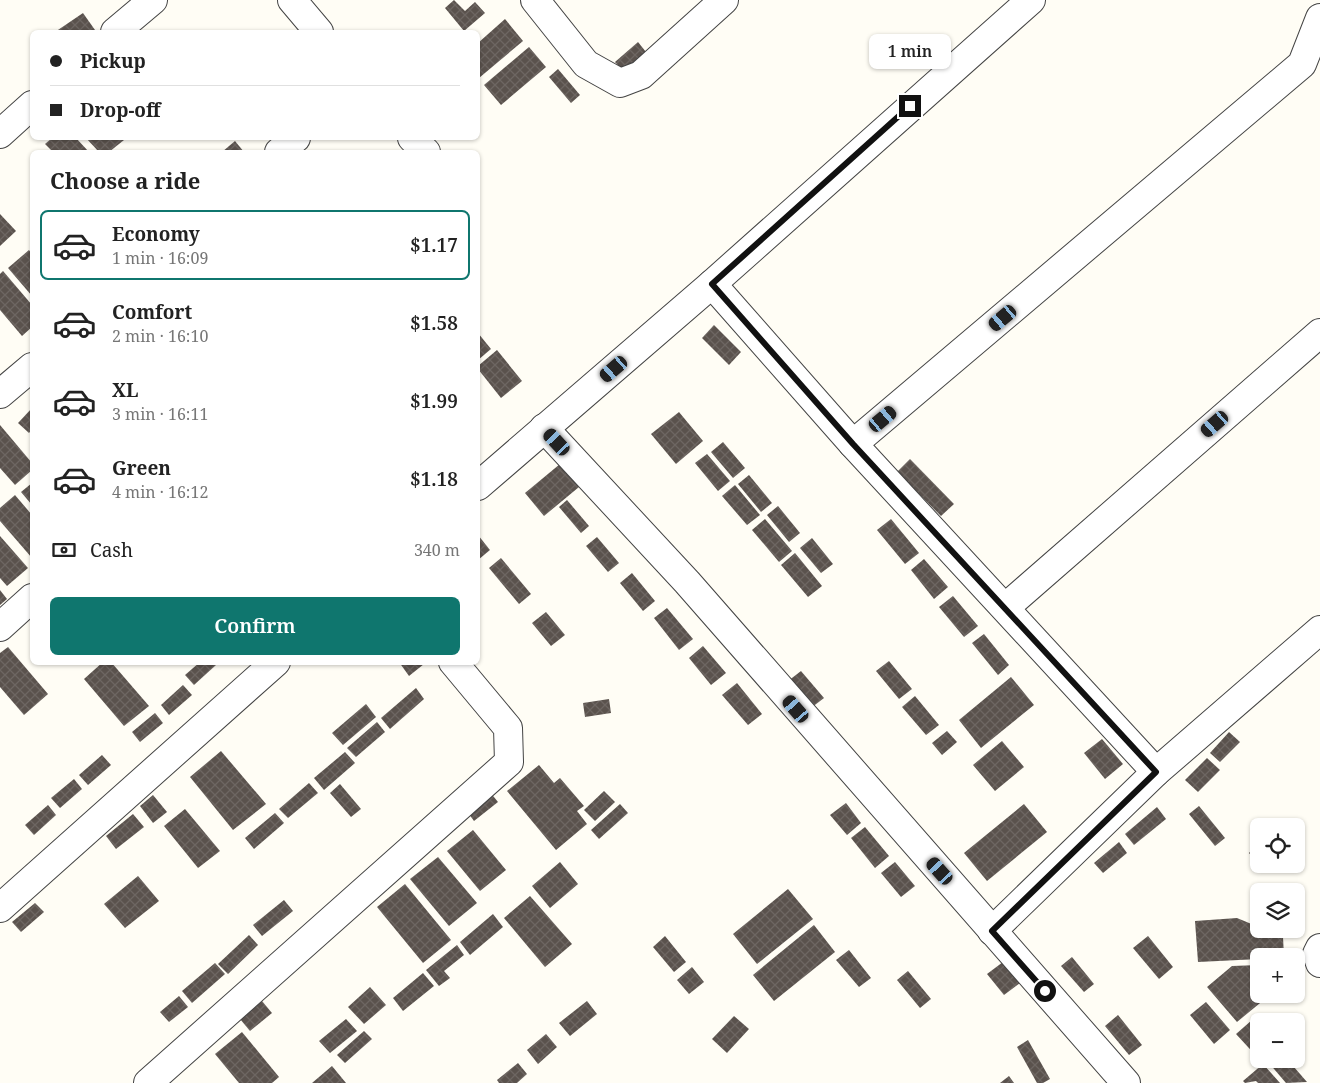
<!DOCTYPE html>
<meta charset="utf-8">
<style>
body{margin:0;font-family:"Noto Serif",serif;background:#f6f6f6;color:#222;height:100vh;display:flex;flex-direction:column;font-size:19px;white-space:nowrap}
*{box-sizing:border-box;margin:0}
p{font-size:16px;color:#767676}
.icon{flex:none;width:28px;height:28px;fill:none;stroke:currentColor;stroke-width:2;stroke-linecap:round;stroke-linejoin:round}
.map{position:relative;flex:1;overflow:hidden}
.details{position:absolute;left:30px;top:150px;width:450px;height:515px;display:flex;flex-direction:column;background:#fff;border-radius:8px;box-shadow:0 1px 4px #0004}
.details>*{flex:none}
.banner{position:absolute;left:30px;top:30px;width:450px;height:110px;border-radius:8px;box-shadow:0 1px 4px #0004;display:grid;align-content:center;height:110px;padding:0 20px;background:#fff}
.fabs{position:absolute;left:1250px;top:818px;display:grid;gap:10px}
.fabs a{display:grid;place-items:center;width:55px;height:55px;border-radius:8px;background:#fff;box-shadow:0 1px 4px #0004;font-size:25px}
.end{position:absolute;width:22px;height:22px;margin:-11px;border:6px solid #111;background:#fff;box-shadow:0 0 0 2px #fff}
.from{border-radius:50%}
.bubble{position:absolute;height:35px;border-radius:8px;background:#fff;box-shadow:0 1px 4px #0004;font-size:16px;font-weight:600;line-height:35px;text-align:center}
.car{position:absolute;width:15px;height:30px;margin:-15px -8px;border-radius:6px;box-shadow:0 0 4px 1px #0007;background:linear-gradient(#222 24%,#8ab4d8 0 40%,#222 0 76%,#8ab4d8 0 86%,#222 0)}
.banner b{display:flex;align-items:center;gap:18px;height:48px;font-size:19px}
.banner b+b{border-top:1px solid #e0e0e0}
.banner i{width:12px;height:12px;background:#222}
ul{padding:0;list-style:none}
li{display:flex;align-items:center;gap:15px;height:70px;margin:0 10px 8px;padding:0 10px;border:2px solid transparent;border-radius:8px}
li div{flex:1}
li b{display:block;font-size:19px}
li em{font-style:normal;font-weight:600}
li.on{border-color:#0f766e}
li>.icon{width:45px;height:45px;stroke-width:1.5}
h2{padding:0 20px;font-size:22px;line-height:60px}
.pay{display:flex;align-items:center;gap:12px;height:55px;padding:0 20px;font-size:19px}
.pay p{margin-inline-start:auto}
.action{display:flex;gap:10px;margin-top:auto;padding:10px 20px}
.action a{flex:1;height:58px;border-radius:8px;background:#0f766e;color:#fff;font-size:20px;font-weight:600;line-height:58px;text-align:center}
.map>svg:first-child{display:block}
</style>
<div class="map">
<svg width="1320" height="1083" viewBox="0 0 1320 1083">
<defs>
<pattern id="building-cross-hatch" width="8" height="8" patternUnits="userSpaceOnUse" patternTransform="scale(1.25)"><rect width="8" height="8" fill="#5a524d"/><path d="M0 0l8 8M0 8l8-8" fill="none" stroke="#6d6662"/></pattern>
</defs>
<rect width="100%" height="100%" fill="#fffdf5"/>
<g fill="url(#building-cross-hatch)">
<polygon points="454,0 465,11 475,2 485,13 464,31 445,8"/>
<polygon points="83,13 95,30 91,32 55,32"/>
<polygon points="505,19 523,41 479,78 478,43"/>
<polygon points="638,42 646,52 624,72 615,62"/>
<polygon points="529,47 546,67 501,105 484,85"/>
<polygon points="558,69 580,95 571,103 549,77"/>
<polygon points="52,138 76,138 89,152 53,152 45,144"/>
<polygon points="86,138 122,138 124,140 109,152 99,152"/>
<polygon points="235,141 244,152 222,152"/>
<polygon points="0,214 16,231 0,246"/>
<polygon points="29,250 32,254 32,296 8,268"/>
<polygon points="3,271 32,305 32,327 22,336 0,310 0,274"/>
<polygon points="714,325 741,352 729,365 702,338"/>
<polygon points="478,333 491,349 478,360"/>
<polygon points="497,350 522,381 501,398 478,369 478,366"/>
<polygon points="32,408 32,429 29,433 18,423"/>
<polygon points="679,412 703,441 676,464 651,434"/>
<polygon points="0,425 32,463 32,470 15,485 0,468"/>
<polygon points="723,442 745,468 733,478 711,452"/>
<polygon points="707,454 730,481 718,491 695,463"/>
<polygon points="910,459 954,504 941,516 897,472"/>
<polygon points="560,464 579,487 544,516 525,493"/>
<polygon points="749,475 772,503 761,512 738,484"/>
<polygon points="32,483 32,505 21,492"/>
<polygon points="735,485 760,515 747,525 722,496"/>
<polygon points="15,495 32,515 32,558 0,521 0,508"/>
<polygon points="567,500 589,526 581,533 559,507"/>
<polygon points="778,506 800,533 789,542 767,515"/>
<polygon points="765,519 792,551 779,562 752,530"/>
<polygon points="891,519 919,553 905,564 877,530"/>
<polygon points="478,535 490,550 478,560"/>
<polygon points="0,536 28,568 7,586 0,578"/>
<polygon points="597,537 619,563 608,572 586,546"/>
<polygon points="812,538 833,564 821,573 800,548"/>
<polygon points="795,553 822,586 808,597 781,565"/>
<polygon points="501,558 531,594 519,604 489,568"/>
<polygon points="924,559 948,587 934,599 911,570"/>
<polygon points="632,573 655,601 643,611 620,583"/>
<polygon points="0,590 7,599 0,605"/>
<polygon points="953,596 978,626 964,637 939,607"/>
<polygon points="667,608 693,639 679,650 654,618"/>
<polygon points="546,612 565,635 551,646 532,623"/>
<polygon points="984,634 1009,665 998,675 972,643"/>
<polygon points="703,646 726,673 711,685 689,658"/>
<polygon points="8,647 48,694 24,715 0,687 0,653"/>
<polygon points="889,661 912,689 899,699 876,671"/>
<polygon points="103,662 111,662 149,706 124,726 84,679"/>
<polygon points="200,662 214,662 216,665 194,685 185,675"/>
<polygon points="399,662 422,662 424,664 409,676"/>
<polygon points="801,671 824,698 811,708 788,681"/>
<polygon points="1011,677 1034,705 981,748 959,720"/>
<polygon points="737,683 762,714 748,725 722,695"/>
<polygon points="183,685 192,695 169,715 161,705"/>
<polygon points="416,688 424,699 390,729 381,718"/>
<polygon points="915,696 939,725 926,735 902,707"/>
<polygon points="609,699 611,713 585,717 583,703"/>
<polygon points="366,704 376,717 343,745 332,733"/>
<polygon points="155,713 163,723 140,742 132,732"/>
<polygon points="377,722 385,732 356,757 347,748"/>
<polygon points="947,731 957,742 942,755 932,743"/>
<polygon points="1229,732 1240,742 1220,762 1210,753"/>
<polygon points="1102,739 1123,764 1105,779 1084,753"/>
<polygon points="1002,741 1024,767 995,791 973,765"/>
<polygon points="221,751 266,804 233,830 190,777"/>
<polygon points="345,752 355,763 324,790 314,778"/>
<polygon points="102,755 111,765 88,785 79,775"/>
<polygon points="1207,758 1220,770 1198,792 1185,780"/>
<polygon points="539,765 554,783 560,778 584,806 577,811 587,824 556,850 507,791"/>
<polygon points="74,779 82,789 60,808 51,798"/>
<polygon points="309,783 318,793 288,818 279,809"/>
<polygon points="340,784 361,809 351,817 330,793"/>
<polygon points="489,791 498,802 474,821 466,810"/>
<polygon points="604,791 615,802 595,821 584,810"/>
<polygon points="153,795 167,812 153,823 140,806"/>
<polygon points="846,803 861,823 847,835 830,815"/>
<polygon points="620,804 628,813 599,839 591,830"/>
<polygon points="1024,804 1047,832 987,881 964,853"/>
<polygon points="48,805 56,815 34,835 25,825"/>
<polygon points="1199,806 1225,838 1215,846 1189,814"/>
<polygon points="1157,807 1166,819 1134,845 1125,834"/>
<polygon points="185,809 220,851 198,868 164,826"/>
<polygon points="275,813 284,823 254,849 245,838"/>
<polygon points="133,814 144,827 116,849 106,836"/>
<polygon points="865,827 889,856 875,868 851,838"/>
<polygon points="473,830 506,870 480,891 447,851"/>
<polygon points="1119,842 1127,853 1103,873 1094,863"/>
<polygon points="1259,842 1259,860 1257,862 1249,853"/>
<polygon points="438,857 477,903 449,926 410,879"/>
<polygon points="560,862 578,884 550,908 532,886"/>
<polygon points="895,862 915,886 901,897 881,873"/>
<polygon points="138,876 159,901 125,928 104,904"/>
<polygon points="405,884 451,940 423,963 377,907"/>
<polygon points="788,889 813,919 757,964 733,934"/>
<polygon points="530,896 572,944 545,967 504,918"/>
<polygon points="284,900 293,911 262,936 253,925"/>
<polygon points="35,903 44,912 21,932 12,922"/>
<polygon points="493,914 503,927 470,955 460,942"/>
<polygon points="1237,918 1283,937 1284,956 1259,956 1259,959 1198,962 1195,921"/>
<polygon points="814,925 835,952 774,1001 753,975"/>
<polygon points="249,935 258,945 228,974 218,964"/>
<polygon points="665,936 686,962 674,972 653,947"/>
<polygon points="1148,936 1173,967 1159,979 1133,948"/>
<polygon points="457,945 464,955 444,971 450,978 439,986 426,970"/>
<polygon points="849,950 871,978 859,987 836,960"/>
<polygon points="1072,957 1094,984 1084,992 1061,966"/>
<polygon points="1003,962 1020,983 1004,995 987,974"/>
<polygon points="215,963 225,974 192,1003 182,991"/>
<polygon points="1259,965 1259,994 1271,994 1237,1022 1207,987 1232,966"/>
<polygon points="692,967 704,982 689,994 677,980"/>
<polygon points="908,971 931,999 920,1008 897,980"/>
<polygon points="423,973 434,986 403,1011 393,998"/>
<polygon points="370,987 386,1005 364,1024 348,1007"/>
<polygon points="179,996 188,1007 169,1022 160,1012"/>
<polygon points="262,1001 272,1013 250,1031 240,1019"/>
<polygon points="587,1001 597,1014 570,1036 559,1023"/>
<polygon points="1206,1002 1230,1030 1214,1044 1190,1015"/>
<polygon points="1118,1015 1142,1045 1129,1055 1105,1026"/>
<polygon points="734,1016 749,1029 727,1053 712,1039"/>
<polygon points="346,1019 357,1031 330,1053 319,1041"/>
<polygon points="1252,1020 1259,1029 1259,1059 1236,1034"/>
<polygon points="364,1031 372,1039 345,1063 337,1055"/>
<polygon points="242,1032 279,1077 272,1083 239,1083 215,1054"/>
<polygon points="546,1034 557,1047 538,1064 527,1050"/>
<polygon points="1028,1040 1050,1079 1043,1083 1037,1083 1017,1047"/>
<polygon points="1273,1059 1287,1059 1307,1082 1286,1083 1268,1062"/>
<polygon points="518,1063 527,1074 517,1083 499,1083 497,1080"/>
<polygon points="1263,1064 1280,1083 1258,1083 1256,1081 1245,1083 1243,1081"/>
<polygon points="332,1066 346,1083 312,1083"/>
<polygon points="1009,1076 1014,1083 1000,1083"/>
</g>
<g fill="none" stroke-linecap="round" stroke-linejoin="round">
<defs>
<g id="minor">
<polyline points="292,0 319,32"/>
<polyline points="535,0 586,64 620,83 641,75 724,0"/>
<polyline points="115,32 153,0"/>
<polyline points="0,134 32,105"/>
<polyline points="412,138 426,152"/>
<polyline points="279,152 296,138"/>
<polyline points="712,284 853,444 1156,772"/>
<polyline points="0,394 32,367"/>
<polyline points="544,428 687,582 1126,1083"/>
<polyline points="853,444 1302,64 1320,18"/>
<polyline points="478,486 712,284 1031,0"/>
<polyline points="1006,607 1320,333"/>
<polyline points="0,627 32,598"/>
<polyline points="0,908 276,662"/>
<polyline points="992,931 1156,772 1320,630"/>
<polyline points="1320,948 1317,954 1320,963"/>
<polyline points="148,1083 509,762 508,728 453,662"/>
</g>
</defs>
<use href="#minor" stroke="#444" stroke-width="30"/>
<use href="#minor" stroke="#fff" stroke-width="28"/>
</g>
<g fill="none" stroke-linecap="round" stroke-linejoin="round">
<polyline stroke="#111" stroke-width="6" points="910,106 712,284 853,444 1156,772 992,931 1045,991"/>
</g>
</svg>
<div class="fabs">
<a><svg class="icon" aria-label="locate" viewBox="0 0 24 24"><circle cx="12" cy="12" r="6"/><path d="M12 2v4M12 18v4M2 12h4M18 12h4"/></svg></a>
<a><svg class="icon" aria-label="layers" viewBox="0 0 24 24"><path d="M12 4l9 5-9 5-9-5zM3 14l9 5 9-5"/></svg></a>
<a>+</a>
<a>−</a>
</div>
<i class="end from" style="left:1045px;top:991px"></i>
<i class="end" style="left:910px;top:106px"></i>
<div class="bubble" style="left:869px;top:34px;width:82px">1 min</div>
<i class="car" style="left:1003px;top:318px;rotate:230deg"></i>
<i class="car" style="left:614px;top:369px;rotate:229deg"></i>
<i class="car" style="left:883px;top:419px;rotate:50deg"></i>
<i class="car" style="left:1215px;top:424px;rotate:229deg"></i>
<i class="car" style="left:557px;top:442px;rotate:317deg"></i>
<i class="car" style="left:796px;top:709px;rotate:319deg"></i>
<i class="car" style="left:940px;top:871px;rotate:318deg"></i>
<div class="banner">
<b><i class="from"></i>Pickup</b>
<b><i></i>Drop-off</b>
</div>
<section class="details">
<h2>Choose a ride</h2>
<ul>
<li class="on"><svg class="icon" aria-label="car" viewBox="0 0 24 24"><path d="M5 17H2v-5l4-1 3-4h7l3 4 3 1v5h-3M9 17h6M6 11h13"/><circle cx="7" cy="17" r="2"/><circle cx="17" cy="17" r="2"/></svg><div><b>Economy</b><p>1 min · 16:09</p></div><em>$1.17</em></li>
<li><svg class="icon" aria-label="car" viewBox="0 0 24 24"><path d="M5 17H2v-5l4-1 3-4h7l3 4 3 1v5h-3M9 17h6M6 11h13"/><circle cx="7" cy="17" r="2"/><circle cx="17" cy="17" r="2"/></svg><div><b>Comfort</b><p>2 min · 16:10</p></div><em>$1.58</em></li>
<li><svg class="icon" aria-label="car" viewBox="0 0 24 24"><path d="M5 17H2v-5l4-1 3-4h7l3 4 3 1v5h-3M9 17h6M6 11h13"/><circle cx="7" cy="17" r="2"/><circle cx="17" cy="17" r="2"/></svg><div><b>XL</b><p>3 min · 16:11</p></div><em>$1.99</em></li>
<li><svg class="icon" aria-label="car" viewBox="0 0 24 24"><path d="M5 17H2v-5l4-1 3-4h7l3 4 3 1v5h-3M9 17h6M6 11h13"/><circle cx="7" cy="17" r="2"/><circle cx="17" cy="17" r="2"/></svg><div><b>Green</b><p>4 min · 16:12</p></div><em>$1.18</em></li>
</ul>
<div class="pay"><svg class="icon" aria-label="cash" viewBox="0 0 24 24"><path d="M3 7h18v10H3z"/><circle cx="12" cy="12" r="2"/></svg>Cash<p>340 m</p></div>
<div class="action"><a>Confirm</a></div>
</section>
</div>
